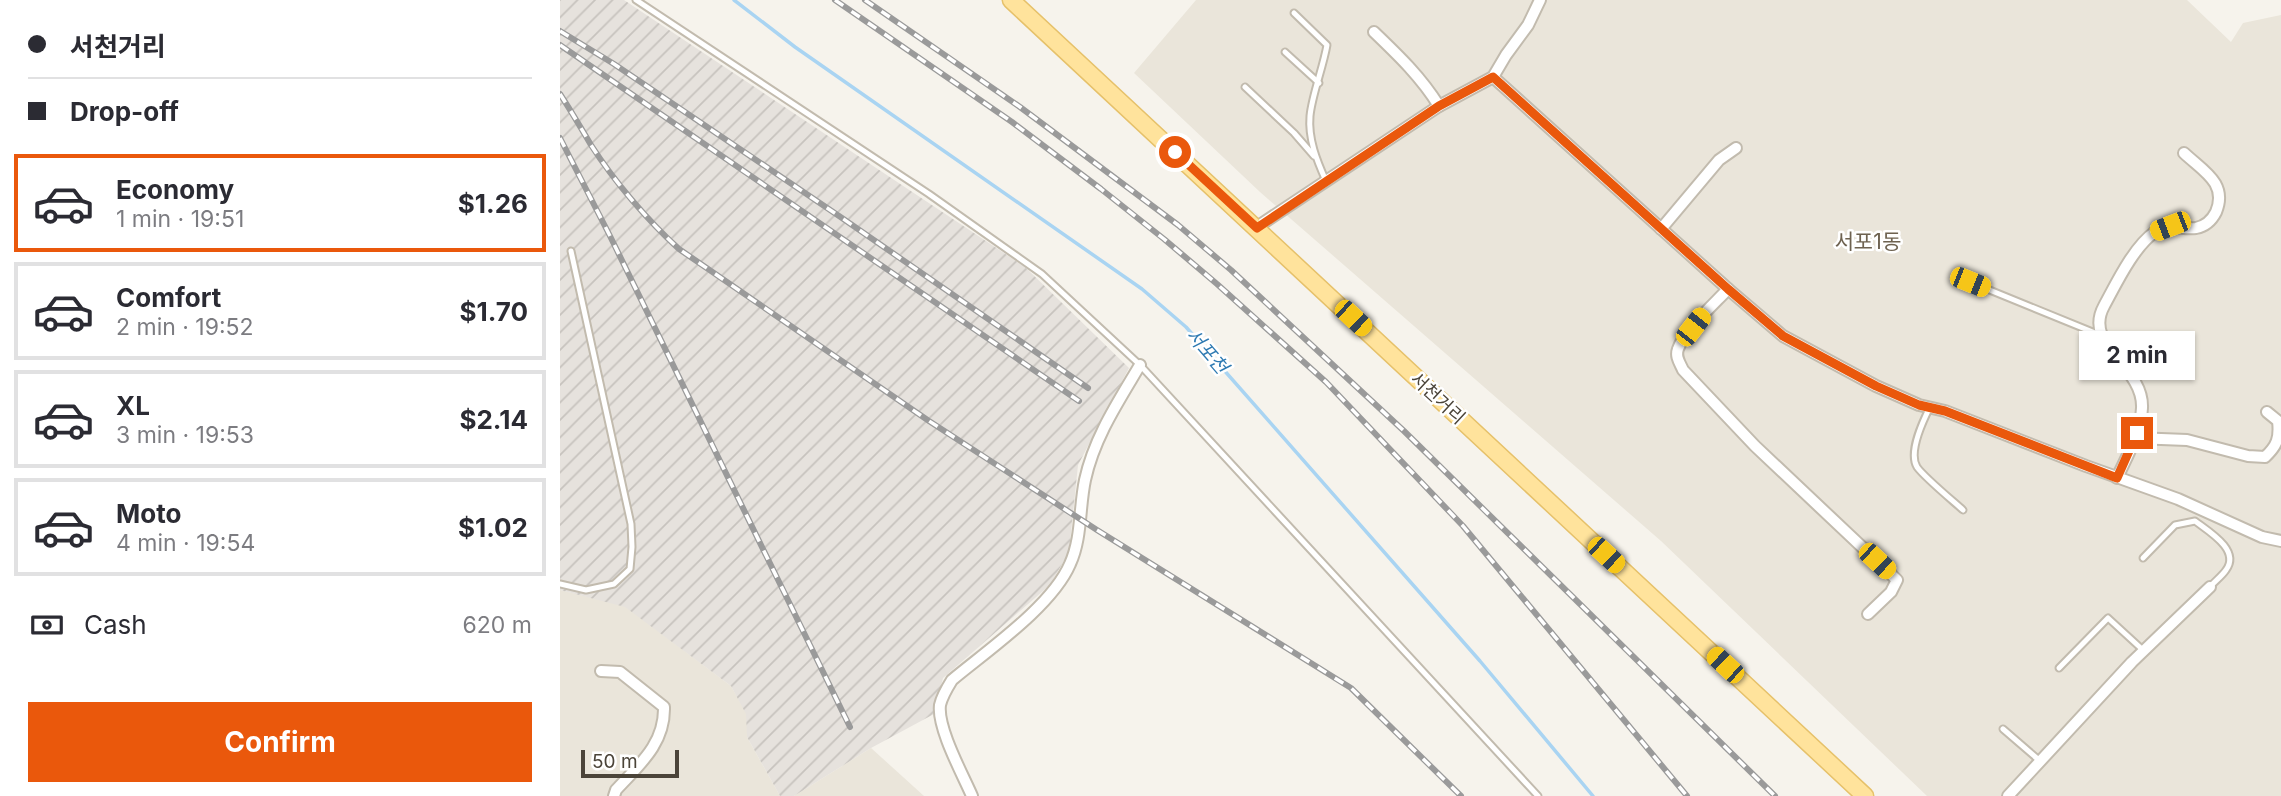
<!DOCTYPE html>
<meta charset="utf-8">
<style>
body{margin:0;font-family:Inter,"Noto Sans KR",sans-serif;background:#f2f2f3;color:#2b2b33;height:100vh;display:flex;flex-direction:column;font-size:26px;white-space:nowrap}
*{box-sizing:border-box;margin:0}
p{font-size:23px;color:#7c7c81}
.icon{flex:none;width:38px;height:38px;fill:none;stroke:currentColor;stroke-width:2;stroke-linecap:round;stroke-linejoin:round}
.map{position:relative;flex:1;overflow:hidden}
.sheet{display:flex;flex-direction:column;background:#fff;width:560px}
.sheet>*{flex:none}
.guide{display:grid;align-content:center;height:154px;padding:0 28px;background:#fff}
.scale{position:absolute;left:21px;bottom:18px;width:98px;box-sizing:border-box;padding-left:7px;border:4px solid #4b4439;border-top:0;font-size:19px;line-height:24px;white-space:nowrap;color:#4b4439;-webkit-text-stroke:5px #fff;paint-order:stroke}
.end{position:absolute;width:32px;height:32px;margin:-16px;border:9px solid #ea580c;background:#fff;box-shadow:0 0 0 4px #fff}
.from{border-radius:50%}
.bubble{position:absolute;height:49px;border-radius:0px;background:#fff;box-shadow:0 2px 5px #0004;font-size:23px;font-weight:700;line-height:49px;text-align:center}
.car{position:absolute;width:21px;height:42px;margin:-21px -10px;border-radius:9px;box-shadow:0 0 5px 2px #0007;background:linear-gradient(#f5c518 24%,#345 0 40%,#f5c518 0 76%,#345 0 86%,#f5c518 0)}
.guide b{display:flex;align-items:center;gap:24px;height:66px;font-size:26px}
.guide b+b{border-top:2px solid #e1e1e2}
.guide i{width:18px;height:18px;background:#2b2b33}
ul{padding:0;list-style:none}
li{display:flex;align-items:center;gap:21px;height:98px;margin:0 14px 10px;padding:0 14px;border:4px solid #e1e1e2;border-radius:0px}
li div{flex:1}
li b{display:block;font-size:26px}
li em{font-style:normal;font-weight:700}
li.current{border-color:#ea580c}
li>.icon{width:63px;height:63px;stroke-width:1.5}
.pay{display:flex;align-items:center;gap:18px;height:77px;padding:0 28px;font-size:26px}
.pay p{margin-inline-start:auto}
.cta{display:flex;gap:14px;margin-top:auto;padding:14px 28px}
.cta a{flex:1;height:80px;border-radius:0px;background:#ea580c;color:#fff;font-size:28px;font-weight:700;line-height:80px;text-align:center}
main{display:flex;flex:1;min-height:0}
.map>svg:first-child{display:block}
</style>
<main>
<section class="sheet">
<div class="guide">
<b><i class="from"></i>서천거리</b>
<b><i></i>Drop-off</b>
</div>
<ul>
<li class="current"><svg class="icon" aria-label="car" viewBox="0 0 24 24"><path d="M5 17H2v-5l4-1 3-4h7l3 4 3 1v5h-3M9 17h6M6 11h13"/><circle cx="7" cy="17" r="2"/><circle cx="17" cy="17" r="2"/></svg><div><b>Economy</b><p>1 min · 19:51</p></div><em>$1.26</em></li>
<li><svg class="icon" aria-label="car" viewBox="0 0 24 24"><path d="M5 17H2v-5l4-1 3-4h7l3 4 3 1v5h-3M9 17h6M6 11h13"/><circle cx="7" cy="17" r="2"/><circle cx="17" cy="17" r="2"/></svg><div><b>Comfort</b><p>2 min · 19:52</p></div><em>$1.70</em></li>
<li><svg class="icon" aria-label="car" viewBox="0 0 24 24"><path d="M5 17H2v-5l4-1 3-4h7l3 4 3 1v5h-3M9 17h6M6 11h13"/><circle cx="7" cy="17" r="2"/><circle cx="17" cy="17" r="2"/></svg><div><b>XL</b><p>3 min · 19:53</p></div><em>$2.14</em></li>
<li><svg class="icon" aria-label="car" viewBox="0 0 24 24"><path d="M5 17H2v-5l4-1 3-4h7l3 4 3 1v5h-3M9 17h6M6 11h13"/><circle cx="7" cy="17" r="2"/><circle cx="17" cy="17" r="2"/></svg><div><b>Moto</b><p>4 min · 19:54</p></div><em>$1.02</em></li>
</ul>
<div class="pay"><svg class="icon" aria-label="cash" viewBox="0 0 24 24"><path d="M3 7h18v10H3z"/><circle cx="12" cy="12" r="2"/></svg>Cash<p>620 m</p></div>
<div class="cta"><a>Confirm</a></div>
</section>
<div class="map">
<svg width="1721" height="796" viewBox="0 0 1721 796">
<defs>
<pattern id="industrial-furrows" width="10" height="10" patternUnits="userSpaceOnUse" patternTransform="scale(1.75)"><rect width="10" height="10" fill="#e6e2dd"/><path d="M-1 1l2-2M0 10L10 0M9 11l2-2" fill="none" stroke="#c7c3be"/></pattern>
</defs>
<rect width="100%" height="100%" fill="#f6f3ec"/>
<g fill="#eae5da">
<polygon points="636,0 1627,0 1671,42 1683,23 1721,15 1721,796 1367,796 1101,541 700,192 574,73"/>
<polygon points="0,590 65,606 171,686 187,714 187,737 220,796 0,796"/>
<polygon points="311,748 364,796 234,796"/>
</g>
<polygon fill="url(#industrial-furrows)" points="0,0 64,0 465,267 569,368 518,465 509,552 490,585 383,678 374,714 311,748 234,796 220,796 187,737 186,714 171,686 65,607 0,590"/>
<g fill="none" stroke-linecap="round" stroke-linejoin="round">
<polyline stroke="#a9d4f2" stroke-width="3.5" points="174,0 235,47 582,289 626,327 920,661 1033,796"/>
<defs>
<g id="lane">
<polyline points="76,0 369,194 482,274 580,365 978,796"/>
<path d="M734 13 767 45C763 68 752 95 750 116 748 139 757 161 766 181"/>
<polyline points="725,52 759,83"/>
<polyline points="685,87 734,133 754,156"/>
<polyline points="1410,282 1540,335"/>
<path d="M1370 407C1363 421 1348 452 1357 467 1364 477 1393 501 1403 510"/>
<path d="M1583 558 1615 525 1635 521C1648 531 1681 550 1666 570 1662 576 1655 581 1650 587"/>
<polyline points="0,584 26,590 54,584 70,569 72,547 71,524 11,251"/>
<polyline points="1499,668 1548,618 1584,651"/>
<polyline points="1443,729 1480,761"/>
</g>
<g id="street">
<path d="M814 32C838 55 861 77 879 106"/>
<polyline points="933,77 1168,289 1223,336 1316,386 1359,405 1385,411 1526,466 1618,499 1702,537 1721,541"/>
<polyline points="697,227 879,106 933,77 946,55 968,25 980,0"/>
<polyline points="1101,229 1159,160 1176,148"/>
<path d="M1168 289C1154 304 1124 331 1118 349 1115 357 1120 363 1123 370L1195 446 1337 580 1331 592 1308 614"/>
<path d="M1575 438 1627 440 1688 456 1705 457C1717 446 1720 438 1718 421L1707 412"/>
<path d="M1557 478C1567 456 1581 432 1582 408 1584 366 1522 346 1544 306 1556 284 1574 246 1595 232 1609 223 1622 230 1636 228 1646 226 1652 220 1656 212 1668 183 1643 171 1624 153"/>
<path d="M41 671 60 672 104 707C105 744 79 765 56 790L54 796"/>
<path d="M412 796C403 775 377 728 380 705 382 696 387 688 392 680 428 650 492 606 510 564 522 538 519 508 525 480 534 438 558 402 580 365"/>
<polyline points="1448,796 1572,662 1650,587"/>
</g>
<polyline id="primary" points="451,0 1305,796"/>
</defs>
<use href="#lane" stroke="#c2bbae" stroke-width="9"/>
<use href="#street" stroke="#c2bbae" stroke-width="14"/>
<use href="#primary" stroke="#e6c16a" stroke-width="19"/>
<use href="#lane" stroke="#fff" stroke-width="5"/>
<use href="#street" stroke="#fff" stroke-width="10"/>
<use href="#primary" stroke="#ffe39c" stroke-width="16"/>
<defs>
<g id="rail">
<polyline points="275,0 452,122 541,189 604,239 657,284 766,382 903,526 1127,796"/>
<polyline points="305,0 460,107 618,225 671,270 844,431 1215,796"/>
<polyline points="0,31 54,64 282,218 528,388"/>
<polyline points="0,45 519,401"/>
<path d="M0 94C11 111 21 128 31 145 54 181 87 220 119 249L369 421 537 530 791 688 901 796"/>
<polyline points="0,138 50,236 290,727"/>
</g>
</defs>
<use href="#rail" stroke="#9a9a9a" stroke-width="6"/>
<use href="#rail" stroke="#fff" stroke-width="3.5" stroke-dasharray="10" stroke-linecap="butt"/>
</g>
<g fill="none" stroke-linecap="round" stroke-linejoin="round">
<polyline stroke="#ea580c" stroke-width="9" points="615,152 697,228 879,106 933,77 1168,289 1223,336 1316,386 1359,405 1385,411 1557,478 1577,433"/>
</g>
<g text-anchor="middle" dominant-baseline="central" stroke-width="5" stroke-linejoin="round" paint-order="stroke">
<g font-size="18" fill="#4b4439" stroke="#fff">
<text transform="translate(878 398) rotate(43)">서천거리</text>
</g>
<g font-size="19" font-style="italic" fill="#2e7ab2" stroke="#fff">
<text transform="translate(647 351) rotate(49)">서포천</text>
</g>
<g font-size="21" fill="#6e6250" stroke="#fff">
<text x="1308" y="241">서포1동</text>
</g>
</g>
</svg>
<div class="scale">50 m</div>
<i class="end from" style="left:615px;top:152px"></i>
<i class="end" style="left:1577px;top:433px"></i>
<div class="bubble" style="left:1519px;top:331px;width:116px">2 min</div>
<i class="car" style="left:1610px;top:226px;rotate:249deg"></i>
<i class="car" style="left:1410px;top:282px;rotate:112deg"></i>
<i class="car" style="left:793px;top:318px;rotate:133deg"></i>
<i class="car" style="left:1133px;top:327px;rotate:38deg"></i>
<i class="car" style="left:1046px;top:555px;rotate:133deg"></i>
<i class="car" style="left:1317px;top:561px;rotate:133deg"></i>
<i class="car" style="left:1165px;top:665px;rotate:313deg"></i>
</div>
</main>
